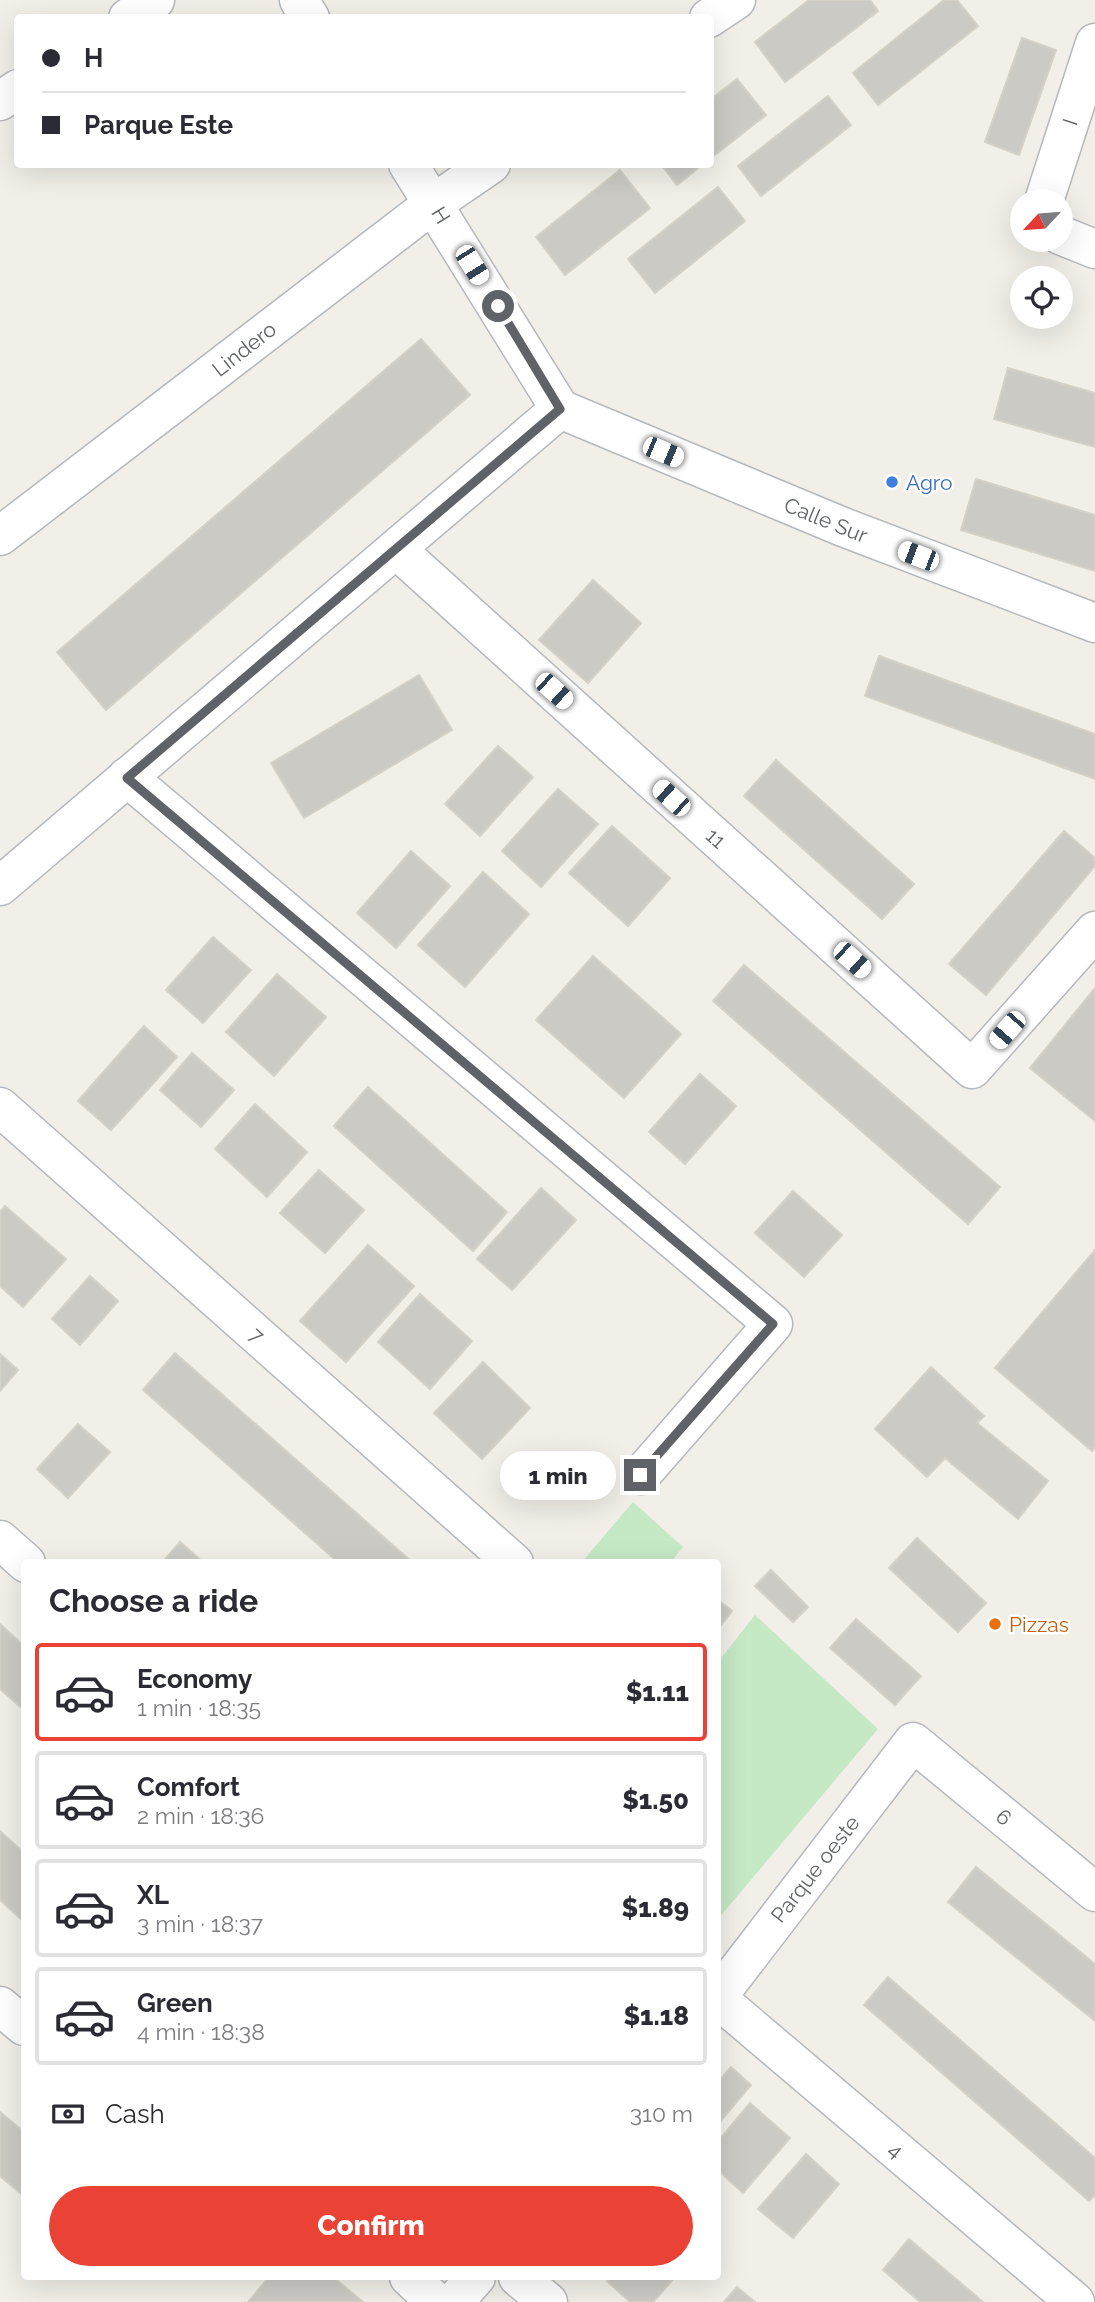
<!DOCTYPE html>
<meta charset="utf-8">
<style>
body{margin:0;font-family:Raleway,sans-serif;background:#f2f2f3;color:#2b2b33;height:100vh;display:flex;flex-direction:column;font-size:26px;white-space:nowrap}
*{box-sizing:border-box;margin:0}
p{font-size:23px;color:#7c7c81}
.icon{flex:none;width:38px;height:38px;fill:none;stroke:currentColor;stroke-width:2;stroke-linecap:round;stroke-linejoin:round}
.map{position:relative;flex:1;overflow:hidden}
.details{position:absolute;left:21px;top:1559px;width:700px;height:721px;display:flex;flex-direction:column;background:#fff;border-radius:7px;box-shadow:0 7px 28px #0002}
.details>*{flex:none}
.banner{position:absolute;left:14px;top:14px;width:700px;height:154px;border-radius:7px;box-shadow:0 7px 28px #0002;display:grid;align-content:center;height:154px;padding:0 28px;background:#fff}
.needle{width:46px;rotate:244deg}
.tools{position:absolute;left:1010px;top:189px;display:grid;gap:14px}
.tools a{display:grid;place-items:center;width:63px;height:63px;border-radius:50%;background:#fff;box-shadow:0 7px 28px #0002;font-size:35px}
.end{position:absolute;width:32px;height:32px;margin:-16px;border:9px solid #5f6368;background:#fff;box-shadow:0 0 0 4px #fff}
.from{border-radius:50%}
.bubble{position:absolute;height:49px;border-radius:24px;background:#fff;box-shadow:0 7px 28px #0002;font-size:23px;font-weight:800;line-height:49px;text-align:center}
.car{position:absolute;width:21px;height:42px;margin:-21px -10px;border-radius:9px;box-shadow:0 0 5px 2px #0007;background:linear-gradient(#fff 24%,#345 0 40%,#fff 0 76%,#345 0 86%,#fff 0)}
.banner b{display:flex;align-items:center;gap:24px;height:66px;font-size:26px}
.banner b+b{border-top:2px solid #e1e1e2}
.banner i{width:18px;height:18px;background:#2b2b33}
ul{padding:0;list-style:none}
li{display:flex;align-items:center;gap:21px;height:98px;margin:0 14px 10px;padding:0 14px;border:4px solid #e1e1e2;border-radius:7px}
li div{flex:1}
li b{display:block;font-size:26px}
li em{font-style:normal;font-weight:800}
li.selected{border-color:#ea4335}
li>.icon{width:63px;height:63px;stroke-width:1.5}
h2{padding:0 28px;font-size:32px;line-height:84px}
.pay{display:flex;align-items:center;gap:18px;height:77px;padding:0 28px;font-size:26px}
.pay p{margin-inline-start:auto}
.cta{display:flex;gap:14px;margin-top:auto;padding:14px 28px}
.cta a{flex:1;height:80px;border-radius:42px;background:#ea4335;color:#fff;font-size:28px;font-weight:800;line-height:80px;text-align:center}
.map>svg:first-child{display:block}
</style>
<div class="map">
<svg width="1095" height="2302" viewBox="0 0 1095 2302">
<rect width="100%" height="100%" fill="#f1efe8"/>
<g fill="#c5e8c5">
<polygon points="633,1502 683,1547 670,1563 581,1563"/>
<polygon points="755,1615 878,1729 718,1919 718,1662"/>
</g>
<g fill="#cccac5" stroke="#d6d1c6" stroke-width="2">
<polygon points="809,0 870,0 878,11 785,82 755,42"/>
<polygon points="944,0 957,0 978,26 878,105 853,73"/>
<polygon points="1022,38 1056,50 1019,155 985,142"/>
<polygon points="737,79 766,115 710,159 710,100"/>
<polygon points="828,96 851,125 761,196 738,166"/>
<polygon points="661,164 703,164 677,185"/>
<polygon points="620,170 650,208 565,275 536,237"/>
<polygon points="718,187 745,221 655,293 628,259"/>
<polygon points="421,339 470,395 106,710 57,652"/>
<polygon points="1008,368 1095,393 1095,447 994,419"/>
<polygon points="976,479 1095,515 1095,571 961,530"/>
<polygon points="593,580 641,623 588,683 539,640"/>
<polygon points="879,656 1095,734 1095,779 865,696"/>
<polygon points="419,675 452,730 304,818 271,763"/>
<polygon points="498,746 533,777 480,836 445,804"/>
<polygon points="776,760 914,884 882,919 744,796"/>
<polygon points="558,789 598,824 541,887 502,851"/>
<polygon points="612,826 670,878 628,926 569,873"/>
<polygon points="1064,831 1095,858 1095,866 986,995 949,964"/>
<polygon points="411,851 450,886 396,948 357,913"/>
<polygon points="483,872 529,914 465,987 418,945"/>
<polygon points="213,937 251,970 203,1023 166,990"/>
<polygon points="593,956 681,1034 624,1098 536,1020"/>
<polygon points="744,965 1000,1187 968,1224 713,1001"/>
<polygon points="277,974 326,1017 274,1076 226,1032"/>
<polygon points="1095,988 1095,1121 1030,1068"/>
<polygon points="144,1026 177,1057 111,1130 78,1101"/>
<polygon points="192,1053 234,1090 201,1127 160,1090"/>
<polygon points="700,1074 736,1106 685,1164 649,1132"/>
<polygon points="368,1087 507,1212 473,1251 334,1126"/>
<polygon points="255,1104 307,1152 267,1197 215,1149"/>
<polygon points="319,1170 364,1210 325,1253 280,1213"/>
<polygon points="541,1188 576,1220 512,1290 477,1259"/>
<polygon points="793,1191 842,1235 804,1277 755,1233"/>
<polygon points="5,1206 66,1259 23,1307 0,1286 0,1212"/>
<polygon points="368,1245 414,1286 346,1362 300,1321"/>
<polygon points="1095,1250 1095,1447 1092,1451 995,1368"/>
<polygon points="90,1276 118,1301 80,1345 52,1319"/>
<polygon points="420,1294 472,1341 430,1389 378,1342"/>
<polygon points="175,1353 413,1563 339,1563 143,1390"/>
<polygon points="0,1354 18,1370 0,1391"/>
<polygon points="483,1362 530,1408 482,1459 434,1413"/>
<polygon points="931,1367 984,1416 977,1423 1048,1481 1018,1519 945,1458 927,1477 875,1429"/>
<polygon points="78,1424 110,1452 68,1498 37,1469"/>
<polygon points="917,1538 986,1603 958,1632 889,1568"/>
<polygon points="180,1542 204,1563 162,1563"/>
<polygon points="771,1570 808,1607 793,1622 755,1586"/>
<polygon points="718,1600 732,1611 718,1629"/>
<polygon points="856,1619 921,1676 895,1705 830,1648"/>
<polygon points="0,1624 24,1646 24,1710 0,1689"/>
<polygon points="0,1831 24,1853 24,1922 0,1900"/>
<polygon points="976,1867 1095,1964 1095,2021 948,1902"/>
<polygon points="888,1977 1095,2158 1095,2195 1089,2201 864,2005"/>
<polygon points="731,2067 751,2085 718,2124 718,2082"/>
<polygon points="750,2103 790,2138 743,2193 718,2170 718,2141"/>
<polygon points="0,2112 24,2132 24,2196 0,2176"/>
<polygon points="806,2154 839,2184 793,2238 758,2209"/>
<polygon points="909,2239 983,2302 920,2302 883,2270"/>
<polygon points="269,2277 333,2277 363,2302 248,2302"/>
<polygon points="611,2277 675,2277 653,2302 630,2302 607,2281"/>
<polygon points="737,2287 755,2302 724,2302"/>
</g>
<g fill="none" stroke-linecap="round" stroke-linejoin="round">
<defs>
<g id="minor">
<polyline points="299,0 310,18"/>
<polyline points="128,18 155,0"/>
<polyline points="709,18 736,0"/>
<polyline points="0,101 18,89"/>
<polyline points="408,164 560,409"/>
<polyline points="1044,201 1095,43"/>
<polyline points="1060,235 1095,249"/>
<polyline points="560,409 843,527 1095,623"/>
<polyline points="0,536 434,203 491,164"/>
<polyline points="397,550 972,1069 1095,931"/>
<polyline points="127,777 773,1324 641,1475"/>
<polyline points="0,886 560,409"/>
<polyline points="0,1107 514,1563"/>
<polyline points="0,1540 26,1563"/>
<polyline points="718,1996 913,1742 1095,1892"/>
<polyline points="718,1999 1075,2302"/>
<polyline points="0,2006 24,2026"/>
<polyline points="409,2277 436,2302"/>
<polyline points="518,2277 548,2302"/>
<polyline points="454,2302 476,2277"/>
</g>
</defs>
<use href="#minor" stroke="#b5b8bc" stroke-width="41"/>
<use href="#minor" stroke="#fff" stroke-width="38"/>
</g>
<g fill="none" stroke-linecap="round" stroke-linejoin="round">
<polyline stroke="#5f6368" stroke-width="9" points="498,306 560,409 127,778 773,1324 640,1475"/>
</g>
<circle fill="#3f7fe0" stroke="#fff" stroke-width="2.5" cx="892" cy="482" r="7"/>
<circle fill="#e8710a" stroke="#fff" stroke-width="2.5" cx="995" cy="1624" r="7"/>
<g text-anchor="middle" dominant-baseline="central" stroke-width="5" stroke-linejoin="round" paint-order="stroke">
<g font-size="21" fill="#5f6368" stroke="#fff">
<text transform="translate(1070 122) rotate(-72)">I</text>
<text transform="translate(441 215) rotate(58)">H</text>
<text transform="translate(244 349) rotate(-38)">Lindero</text>
<text transform="translate(826 520) rotate(22)">Calle Sur</text>
<text transform="translate(716 838) rotate(42)">11</text>
<text transform="translate(257 1335) rotate(42)">7</text>
<text transform="translate(1004 1817) rotate(40)">6</text>
<text transform="translate(815 1869) rotate(-52)">Parque oeste</text>
<text transform="translate(896 2150) rotate(40)">4</text>
</g>
<g font-size="21" fill="#366cbe" stroke="#fff" text-anchor="start">
<text x="906" y="482">Agro</text>
</g>
<g font-size="21" fill="#c56008" stroke="#fff" text-anchor="start">
<text x="1009" y="1624">Pizzas</text>
</g>
</g>
</svg>
<div class="tools">
<a><svg class="needle" viewBox="-14 -14 28 28"><path d="M0-13l5 13h-10z" fill="#e53935"/><path d="M0 13l5-13h-10z" fill="#7c7c81"/></svg></a>
<a><svg class="icon" aria-label="locate" viewBox="0 0 24 24"><circle cx="12" cy="12" r="6"/><path d="M12 2v4M12 18v4M2 12h4M18 12h4"/></svg></a>
</div>
<i class="end from" style="left:498px;top:306px"></i>
<i class="end" style="left:640px;top:1475px"></i>
<div class="bubble" style="left:500px;top:1451px;width:116px">1 min</div>
<i class="car" style="left:472px;top:265px;rotate:148deg"></i>
<i class="car" style="left:663px;top:452px;rotate:113deg"></i>
<i class="car" style="left:918px;top:556px;rotate:291deg"></i>
<i class="car" style="left:554px;top:691px;rotate:132deg"></i>
<i class="car" style="left:671px;top:798px;rotate:312deg"></i>
<i class="car" style="left:852px;top:960px;rotate:132deg"></i>
<i class="car" style="left:1007px;top:1030px;rotate:221deg"></i>
<div class="banner">
<b><i class="from"></i>H</b>
<b><i></i>Parque Este</b>
</div>
<section class="details">
<h2>Choose a ride</h2>
<ul>
<li class="selected"><svg class="icon" aria-label="car" viewBox="0 0 24 24"><path d="M5 17H2v-5l4-1 3-4h7l3 4 3 1v5h-3M9 17h6M6 11h13"/><circle cx="7" cy="17" r="2"/><circle cx="17" cy="17" r="2"/></svg><div><b>Economy</b><p>1 min · 18:35</p></div><em>$1.11</em></li>
<li><svg class="icon" aria-label="car" viewBox="0 0 24 24"><path d="M5 17H2v-5l4-1 3-4h7l3 4 3 1v5h-3M9 17h6M6 11h13"/><circle cx="7" cy="17" r="2"/><circle cx="17" cy="17" r="2"/></svg><div><b>Comfort</b><p>2 min · 18:36</p></div><em>$1.50</em></li>
<li><svg class="icon" aria-label="car" viewBox="0 0 24 24"><path d="M5 17H2v-5l4-1 3-4h7l3 4 3 1v5h-3M9 17h6M6 11h13"/><circle cx="7" cy="17" r="2"/><circle cx="17" cy="17" r="2"/></svg><div><b>XL</b><p>3 min · 18:37</p></div><em>$1.89</em></li>
<li><svg class="icon" aria-label="car" viewBox="0 0 24 24"><path d="M5 17H2v-5l4-1 3-4h7l3 4 3 1v5h-3M9 17h6M6 11h13"/><circle cx="7" cy="17" r="2"/><circle cx="17" cy="17" r="2"/></svg><div><b>Green</b><p>4 min · 18:38</p></div><em>$1.18</em></li>
</ul>
<div class="pay"><svg class="icon" aria-label="cash" viewBox="0 0 24 24"><path d="M3 7h18v10H3z"/><circle cx="12" cy="12" r="2"/></svg>Cash<p>310 m</p></div>
<div class="cta"><a>Confirm</a></div>
</section>
</div>
